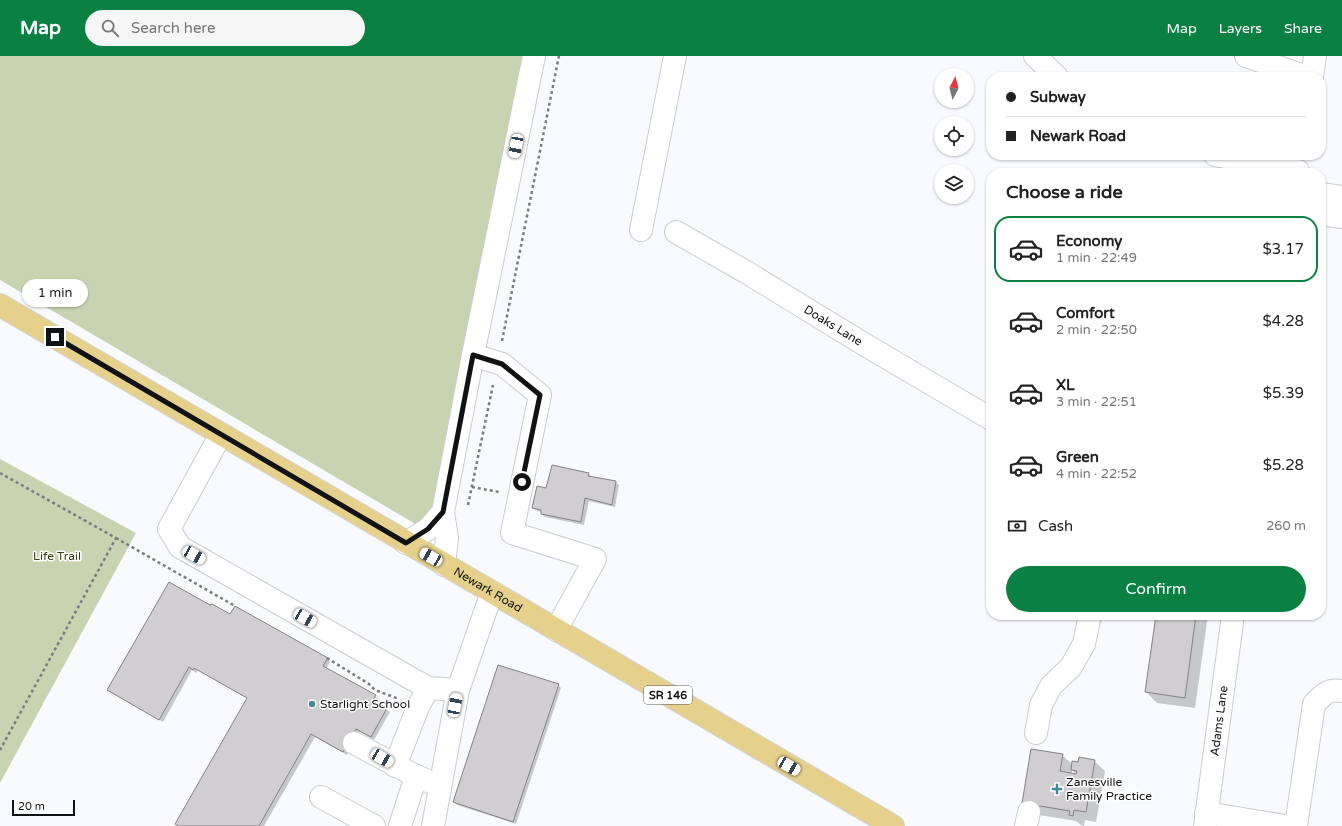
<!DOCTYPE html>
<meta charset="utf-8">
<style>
body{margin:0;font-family:"Varela Round",sans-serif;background:#f6f6f6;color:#222;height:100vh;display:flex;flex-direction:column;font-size:15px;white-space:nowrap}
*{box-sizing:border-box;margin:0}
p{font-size:13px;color:#767676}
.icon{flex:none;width:22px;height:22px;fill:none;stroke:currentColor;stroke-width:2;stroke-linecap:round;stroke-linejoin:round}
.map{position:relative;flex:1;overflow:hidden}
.side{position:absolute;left:986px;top:112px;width:340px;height:452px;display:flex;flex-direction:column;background:#fff;border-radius:16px;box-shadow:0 1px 3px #0004}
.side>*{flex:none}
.banner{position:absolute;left:986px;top:16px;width:340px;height:88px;border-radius:16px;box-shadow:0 1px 3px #0004;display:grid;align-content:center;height:88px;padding:0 20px;background:#fff}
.needle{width:26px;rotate:7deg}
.tools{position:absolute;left:934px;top:12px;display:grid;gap:8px}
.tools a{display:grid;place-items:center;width:40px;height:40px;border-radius:50%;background:#fff;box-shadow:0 1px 3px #0004;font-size:20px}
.scale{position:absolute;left:12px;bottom:10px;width:63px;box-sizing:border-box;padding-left:4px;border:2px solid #111213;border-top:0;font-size:11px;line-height:14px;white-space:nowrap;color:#111213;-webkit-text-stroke:3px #fff;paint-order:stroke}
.end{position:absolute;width:18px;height:18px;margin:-9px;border:5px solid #111213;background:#fff;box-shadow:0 0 0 2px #fff}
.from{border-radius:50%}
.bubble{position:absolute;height:28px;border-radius:14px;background:#fff;box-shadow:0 1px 3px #0004;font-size:13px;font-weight:600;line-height:28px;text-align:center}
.car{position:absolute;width:12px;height:24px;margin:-12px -6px;border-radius:5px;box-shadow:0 0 3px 1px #0007;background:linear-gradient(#fff 24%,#345 0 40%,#fff 0 76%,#345 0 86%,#fff 0)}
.banner b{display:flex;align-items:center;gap:14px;height:38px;font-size:15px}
.banner b+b{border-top:1px solid #e0e0e0}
.banner i{width:10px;height:10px;background:#222}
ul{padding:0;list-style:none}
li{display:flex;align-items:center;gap:12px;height:66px;margin:0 8px 6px;padding:0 12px;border:2px solid transparent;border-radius:16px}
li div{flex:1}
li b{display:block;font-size:15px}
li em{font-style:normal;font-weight:600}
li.current{border-color:#0b8043}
li>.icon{width:36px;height:36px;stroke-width:1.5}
h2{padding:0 20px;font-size:18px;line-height:48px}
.pay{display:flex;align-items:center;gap:10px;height:44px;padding:0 20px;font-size:15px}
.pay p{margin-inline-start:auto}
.cta{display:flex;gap:8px;margin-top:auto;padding:8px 20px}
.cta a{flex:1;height:46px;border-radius:24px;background:#0b8043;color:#fff;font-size:16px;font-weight:600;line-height:46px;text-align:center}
header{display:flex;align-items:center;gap:24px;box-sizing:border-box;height:56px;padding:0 20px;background:#0b8043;color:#fff}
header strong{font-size:19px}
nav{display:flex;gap:22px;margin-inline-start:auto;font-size:14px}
.search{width:280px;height:36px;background:#f6f6f6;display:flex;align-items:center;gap:10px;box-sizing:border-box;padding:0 14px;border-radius:22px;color:#767676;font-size:15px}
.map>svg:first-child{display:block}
</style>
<header>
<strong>Map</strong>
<div class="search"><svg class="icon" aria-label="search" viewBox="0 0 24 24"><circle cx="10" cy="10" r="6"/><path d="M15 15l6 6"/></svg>Search here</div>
<nav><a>Map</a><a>Layers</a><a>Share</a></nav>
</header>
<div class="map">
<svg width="1342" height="770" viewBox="0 0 1342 770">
<rect width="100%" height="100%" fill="#f9fafd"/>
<g fill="#c8d4b1">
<polygon points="0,0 523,0 430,461 419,470 0,224"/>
<polygon points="0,403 136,477 0,727"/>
</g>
<g fill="#0003" fill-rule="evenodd">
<polygon points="589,418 592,421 616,426 619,429 615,451 589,445 584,469 545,461 542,458 542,456 537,455 533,452 547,433 548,422 550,423"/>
<polygon points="210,550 327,602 330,606 326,613 375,640 378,643 376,647 390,656 374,684 360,676 347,699 315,681 264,770 179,770 176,768 247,642 198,614 196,617 192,614 163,666 112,637 108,634"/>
<polygon points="1157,559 1208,559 1195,652 1157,647 1146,636"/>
<polygon points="558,629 561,632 516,768 457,749 454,746"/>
<path d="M1062 699 1073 709 1094 705 1105 715 1096 766 1085 764 1084 770 1081 769 1076 765 1033 758 1023 747ZM1072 714 1077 719 1072 718Z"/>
</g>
<g fill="#d0ced0" stroke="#848284">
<polygon points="552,409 589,417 588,420 616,425 612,449 585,442 581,466 541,458 541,454 532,452 537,430 546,432"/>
<polygon points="169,526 210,549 212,548 230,558 235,550 328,602 323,610 376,639 373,644 387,652 371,681 356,673 343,696 311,678 259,770 179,770 175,768 247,642 194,612 193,614 189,611 159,664 107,634"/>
<polygon points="1156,559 1196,559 1185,642 1145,636"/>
<polygon points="498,609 559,628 513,766 453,746"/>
<polygon points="1031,693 1063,698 1060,715 1076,718 1077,715 1071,714 1072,705 1078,706 1079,701 1095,704 1086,756 1074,754 1073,760 1069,759 1070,755 1022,747"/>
</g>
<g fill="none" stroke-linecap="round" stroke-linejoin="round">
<defs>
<g id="minor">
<polyline points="1035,0 1057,21"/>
<polyline points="1246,0 1307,21"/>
<polyline points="1312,21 1315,0"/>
<polyline points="1215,99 1298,115"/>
<polyline points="1321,138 1342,141"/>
<polyline points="1321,158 1342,161"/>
<polyline points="641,174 675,0"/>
<path id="s1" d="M676 176 746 216 862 287 991 363"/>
<polyline points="473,299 502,308 540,339 512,477 595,503 556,574"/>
<polyline points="221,378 169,473 180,491 428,632 458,634"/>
<polyline points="406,487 428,473 443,456"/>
<polyline points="444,509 447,482 443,456 473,299 534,0"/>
<polyline points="1036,677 1041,649 1051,630 1071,611 1084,588 1090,559"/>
<polyline points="354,687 416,720 440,730"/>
<polyline points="395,710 418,651 428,632"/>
<polyline points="321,741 374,770"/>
<polyline points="1206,757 1285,770"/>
<polyline points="400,770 416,720"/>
<polyline points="433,770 458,634 492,536"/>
<polyline points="1026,770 1029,756"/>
<path id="s2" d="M1205 770 1233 559"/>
<path d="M1296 770 1314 648C1324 638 1327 633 1342 635"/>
</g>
<g id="major">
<path id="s3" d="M0 249 893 770"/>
</g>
</defs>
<use href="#minor" stroke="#cbcccf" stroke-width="24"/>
<use href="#major" stroke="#d4d4d5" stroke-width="24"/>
<g stroke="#7b7c7e" stroke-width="2.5" stroke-dasharray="3 3" stroke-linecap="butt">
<polyline points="502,285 559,0"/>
<polyline points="0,417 116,482 0,694"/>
<polyline points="472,431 499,436"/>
<polyline points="468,449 493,329"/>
<polyline points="116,482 235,550"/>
<polyline points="327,602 369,628 375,634 399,643"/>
</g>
<use href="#minor" stroke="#fff" stroke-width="22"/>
<use href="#major" stroke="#e5d08c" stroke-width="22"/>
</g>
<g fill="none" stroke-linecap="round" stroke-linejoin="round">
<polyline stroke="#111213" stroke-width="5" points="55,281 406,487 428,473 443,456 473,299 502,308 540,339 522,426"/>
</g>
<g fill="#458997" stroke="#fff" stroke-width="1.5">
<circle cx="312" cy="648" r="4"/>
<path d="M1055 727h4v4h4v4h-4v4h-4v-4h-4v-4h4z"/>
</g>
<g text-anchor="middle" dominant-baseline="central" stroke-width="3" stroke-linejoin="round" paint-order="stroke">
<rect fill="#fff" stroke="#58595a" stroke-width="1" x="644" y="630" width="48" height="18" rx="3"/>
<g font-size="11" font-weight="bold" fill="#111213">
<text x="668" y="639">SR 146</text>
</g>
<g font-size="12" fill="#111213" stroke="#fff">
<text stroke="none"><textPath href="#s1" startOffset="183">Doaks Lane</textPath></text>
<text stroke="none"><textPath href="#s3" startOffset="565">Newark Road</textPath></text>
<text stroke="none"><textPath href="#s2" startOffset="106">Adams Lane</textPath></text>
</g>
<g font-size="12" fill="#34410b" stroke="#fff">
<text x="57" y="500">Life Trail</text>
</g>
<g font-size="12" fill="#111213" stroke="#fff" text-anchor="start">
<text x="320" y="648">Starlight School</text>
<text x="1066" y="726">Zanesville<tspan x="1066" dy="14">Family Practice</tspan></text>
</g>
</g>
</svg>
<div class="tools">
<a><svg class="needle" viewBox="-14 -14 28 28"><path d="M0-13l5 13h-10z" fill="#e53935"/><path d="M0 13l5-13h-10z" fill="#767676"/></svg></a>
<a><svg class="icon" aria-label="locate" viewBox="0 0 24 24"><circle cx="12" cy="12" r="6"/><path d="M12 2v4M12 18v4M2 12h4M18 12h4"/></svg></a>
<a><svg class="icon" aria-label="layers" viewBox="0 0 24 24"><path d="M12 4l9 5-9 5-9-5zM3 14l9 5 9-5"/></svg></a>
</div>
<div class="scale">20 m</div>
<i class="end from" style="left:522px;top:426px"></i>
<i class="end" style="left:55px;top:281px"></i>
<div class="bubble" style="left:22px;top:223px;width:66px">1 min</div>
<i class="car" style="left:516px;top:90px;rotate:191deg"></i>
<i class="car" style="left:194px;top:499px;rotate:119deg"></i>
<i class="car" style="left:431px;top:501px;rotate:300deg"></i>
<i class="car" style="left:305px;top:562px;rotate:120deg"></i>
<i class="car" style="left:455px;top:649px;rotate:11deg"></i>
<i class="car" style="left:382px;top:702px;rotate:120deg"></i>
<i class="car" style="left:789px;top:710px;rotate:120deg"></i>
<div class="banner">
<b><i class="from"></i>Subway</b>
<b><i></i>Newark Road</b>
</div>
<section class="side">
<h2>Choose a ride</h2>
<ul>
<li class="current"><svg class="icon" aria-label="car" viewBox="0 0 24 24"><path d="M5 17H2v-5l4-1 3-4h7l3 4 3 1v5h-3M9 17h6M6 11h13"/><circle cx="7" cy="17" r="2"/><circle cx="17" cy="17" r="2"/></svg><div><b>Economy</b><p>1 min · 22:49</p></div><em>$3.17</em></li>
<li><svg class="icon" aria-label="car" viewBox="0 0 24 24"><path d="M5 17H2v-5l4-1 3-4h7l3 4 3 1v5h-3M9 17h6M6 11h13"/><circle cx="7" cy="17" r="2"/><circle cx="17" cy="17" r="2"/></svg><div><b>Comfort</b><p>2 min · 22:50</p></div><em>$4.28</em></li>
<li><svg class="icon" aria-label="car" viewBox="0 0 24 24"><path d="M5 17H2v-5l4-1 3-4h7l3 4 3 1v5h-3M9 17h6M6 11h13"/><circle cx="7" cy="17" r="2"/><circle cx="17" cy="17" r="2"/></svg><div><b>XL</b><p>3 min · 22:51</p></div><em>$5.39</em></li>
<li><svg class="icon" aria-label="car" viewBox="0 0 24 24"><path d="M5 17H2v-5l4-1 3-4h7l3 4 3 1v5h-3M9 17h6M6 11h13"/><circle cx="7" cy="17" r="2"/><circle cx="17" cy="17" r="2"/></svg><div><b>Green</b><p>4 min · 22:52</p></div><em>$5.28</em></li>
</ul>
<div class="pay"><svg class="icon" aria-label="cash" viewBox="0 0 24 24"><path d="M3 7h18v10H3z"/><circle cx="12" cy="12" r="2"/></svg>Cash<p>260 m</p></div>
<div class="cta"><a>Confirm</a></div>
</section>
</div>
